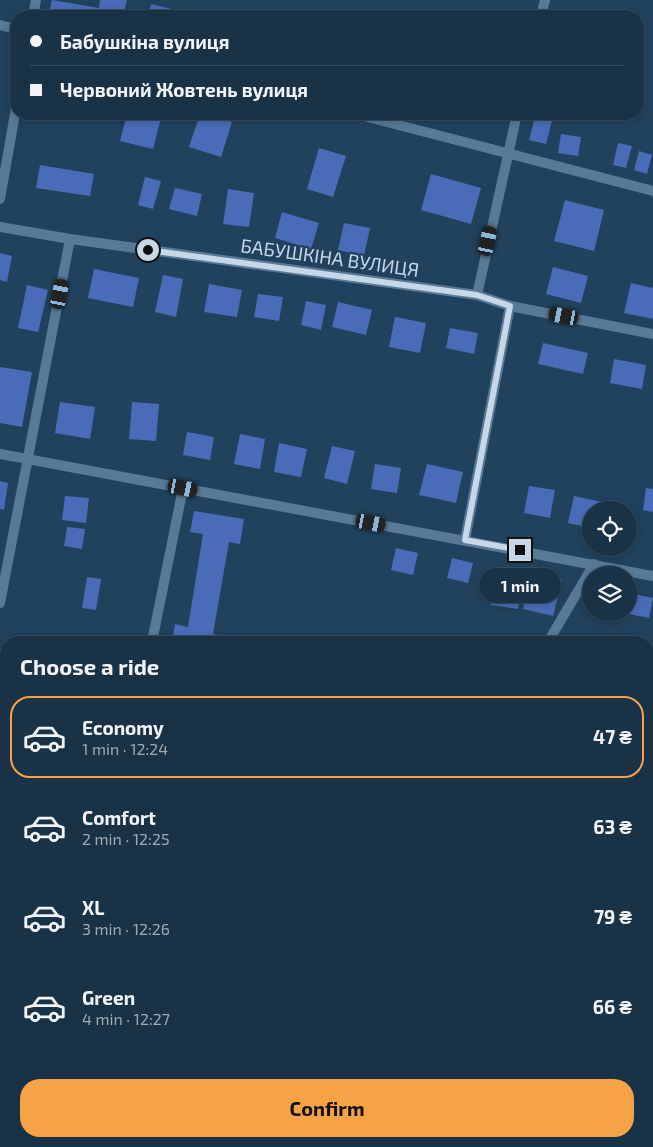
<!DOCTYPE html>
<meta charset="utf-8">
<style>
body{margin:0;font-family:"Exo 2",sans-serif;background:#223a4c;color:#f1f3f6;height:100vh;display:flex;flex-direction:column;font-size:19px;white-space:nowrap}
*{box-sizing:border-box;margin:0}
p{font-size:16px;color:#9faab3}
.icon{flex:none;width:28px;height:28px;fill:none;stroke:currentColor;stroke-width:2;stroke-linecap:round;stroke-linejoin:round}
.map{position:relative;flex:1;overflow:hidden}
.drawer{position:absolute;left:0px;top:636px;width:654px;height:511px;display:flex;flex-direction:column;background:#193245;border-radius:20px 20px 0 0;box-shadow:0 2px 8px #0003,0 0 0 1px #374d5e}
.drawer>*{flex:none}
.guide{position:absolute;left:10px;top:10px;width:634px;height:110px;border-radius:20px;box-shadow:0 2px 8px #0003,0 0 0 1px #374d5e;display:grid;align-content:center;height:110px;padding:0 20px;background:#193245}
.controls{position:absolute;left:582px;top:501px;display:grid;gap:10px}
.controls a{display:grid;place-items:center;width:55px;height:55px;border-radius:50%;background:#193245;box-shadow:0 2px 8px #0003,0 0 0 1px #374d5e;font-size:25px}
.end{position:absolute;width:22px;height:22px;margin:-11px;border:6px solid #c6d8e8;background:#111;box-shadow:0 0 0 2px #111}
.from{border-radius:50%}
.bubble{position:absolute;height:35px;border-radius:18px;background:#193245;box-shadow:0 2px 8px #0003,0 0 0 1px #374d5e;font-size:16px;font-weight:700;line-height:35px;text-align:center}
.car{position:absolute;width:15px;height:30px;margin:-15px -8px;border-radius:6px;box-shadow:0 0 4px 1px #0007;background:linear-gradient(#222 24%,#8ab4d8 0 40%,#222 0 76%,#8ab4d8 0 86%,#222 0)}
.guide b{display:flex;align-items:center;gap:18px;height:48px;font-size:19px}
.guide b+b{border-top:1px solid #374d5e}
.guide i{width:12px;height:12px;background:#f1f3f6}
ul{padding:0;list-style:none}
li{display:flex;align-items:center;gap:15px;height:82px;margin:0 10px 8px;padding:0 10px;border:2px solid transparent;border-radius:20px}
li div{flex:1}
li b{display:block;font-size:19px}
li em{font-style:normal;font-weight:700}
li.selected{border-color:#f6a247}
li>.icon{width:45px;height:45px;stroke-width:1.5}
h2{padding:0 20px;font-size:22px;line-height:60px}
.button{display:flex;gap:10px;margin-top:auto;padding:10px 20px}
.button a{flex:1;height:58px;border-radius:20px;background:#f6a247;color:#111;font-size:20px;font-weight:700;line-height:58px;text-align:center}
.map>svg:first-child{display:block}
</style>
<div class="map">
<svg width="653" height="1147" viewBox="0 0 653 1147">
<rect width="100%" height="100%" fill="#21425c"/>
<g fill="#4a6cb8">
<polygon points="52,0 99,8 100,0 127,0 123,16 48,16"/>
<polygon points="151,4 180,11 178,16 148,16"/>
<polygon points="127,114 162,114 153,149 120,141"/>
<polygon points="200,114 232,122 221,157 189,147"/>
<polygon points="535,117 552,121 546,144 529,140"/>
<polygon points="561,134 581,137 578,156 558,153"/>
<polygon points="618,143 632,146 626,168 613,165"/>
<polygon points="319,148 346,156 333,197 307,189"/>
<polygon points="639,151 652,155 647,174 634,170"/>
<polygon points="40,165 94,174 90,196 36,188"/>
<polygon points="431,174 481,188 471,224 421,210"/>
<polygon points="145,177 161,181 153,209 138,205"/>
<polygon points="175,188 202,194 197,216 169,209"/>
<polygon points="228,189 254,193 249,227 223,224"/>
<polygon points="565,200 604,210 594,251 554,241"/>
<polygon points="282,212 319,223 311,249 275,238"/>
<polygon points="344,223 370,228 364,256 338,250"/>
<polygon points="0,253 12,256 7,282 0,280"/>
<polygon points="553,267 588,276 581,303 546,294"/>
<polygon points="94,269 139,278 133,307 88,298"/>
<polygon points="163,275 183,279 176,317 155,312"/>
<polygon points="631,283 653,288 653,319 624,313"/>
<polygon points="209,284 242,290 237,317 204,312"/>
<polygon points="27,285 48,290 38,332 18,328"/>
<polygon points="258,294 283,297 279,321 254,317"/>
<polygon points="306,301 326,305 321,330 301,325"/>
<polygon points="338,302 372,310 366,335 332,327"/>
<polygon points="395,317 426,323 420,353 389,347"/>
<polygon points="450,328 478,333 474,354 446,348"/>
<polygon points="543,343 588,353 583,374 538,364"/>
<polygon points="614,359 646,365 642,389 610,383"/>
<polygon points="0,367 32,372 22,427 0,423"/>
<polygon points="60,402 95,407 90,439 55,433"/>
<polygon points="132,402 159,404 156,441 129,439"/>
<polygon points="187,432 214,437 210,460 183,455"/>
<polygon points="240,434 265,439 260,469 234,464"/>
<polygon points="279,443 307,449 301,477 274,472"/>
<polygon points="332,446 355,451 347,484 324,478"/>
<polygon points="375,464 401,468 397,493 371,489"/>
<polygon points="427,464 463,472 456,503 419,495"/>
<polygon points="0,481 8,483 4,510 0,509"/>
<polygon points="529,486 555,490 550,518 524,513"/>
<polygon points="646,488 653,489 653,512 643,510"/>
<polygon points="65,496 89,498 86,523 62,520"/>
<polygon points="574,496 612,504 611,510 591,510 591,528 568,523"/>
<polygon points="194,511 244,519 240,544 229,542 213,634 224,636 223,642 172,642 175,624 188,627 203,534 190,532"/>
<polygon points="67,527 85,529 82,549 64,546"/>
<polygon points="396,548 418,553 413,575 391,570"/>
<polygon points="452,558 473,563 468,583 447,578"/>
<polygon points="496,567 524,571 518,609 491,605"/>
<polygon points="532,572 562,580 553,616 523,609"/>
<polygon points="87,577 101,579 96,610 82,608"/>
<polygon points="629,593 653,598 649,618 629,614"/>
<polygon points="0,775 6,776 6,817 0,816"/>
<polygon points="652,811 653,812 653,841 648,837 648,817"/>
<polygon points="0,835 6,836 6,856 0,855"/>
<polygon points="648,857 653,860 648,871"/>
<polygon points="0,895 4,896 1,915 0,915"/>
<polygon points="2,929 6,930 6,942 0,941"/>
<polygon points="0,1013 6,1014 5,1034 0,1033"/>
<polygon points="6,1141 31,1141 30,1147 5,1147"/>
<polygon points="103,1141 135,1141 134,1147"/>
<polygon points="208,1141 235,1141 232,1147 205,1147"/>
<polygon points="309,1141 343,1141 340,1147 307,1147"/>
<polygon points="466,1141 481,1141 478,1147"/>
<polygon points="565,1141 593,1141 590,1147 575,1147"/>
</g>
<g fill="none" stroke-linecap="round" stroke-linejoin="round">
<g stroke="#587a97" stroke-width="10">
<polyline points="33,16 36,0"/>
<polyline points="541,16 545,0"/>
<polyline points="0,25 16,29"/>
<polyline points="356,114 653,191"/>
<polyline points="0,199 16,108"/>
<polyline points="0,227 70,239 477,295 510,306 653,334"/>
<polyline points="477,295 517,114"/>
<polyline points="0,454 653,576"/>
<polyline points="465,540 510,306"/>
<polyline points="0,603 70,239"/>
<polyline points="152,642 183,488"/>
<polyline points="548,642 594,564"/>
<polyline points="648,920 653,911"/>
<polyline points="52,1147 53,1141"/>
<polyline points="253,1147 257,1141"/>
<polyline points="510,1147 513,1141"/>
</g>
</g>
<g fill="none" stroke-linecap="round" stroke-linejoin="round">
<polyline stroke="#c6d8e8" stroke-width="6" points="148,250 477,295 510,306 465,540 520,550"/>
</g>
<g text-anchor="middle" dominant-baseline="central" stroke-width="4.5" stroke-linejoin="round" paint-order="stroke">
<g font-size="19" fill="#c6d8e8" stroke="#21425c">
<text transform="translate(330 257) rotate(8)">БАБУШКІНА ВУЛИЦЯ</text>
</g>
</g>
</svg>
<div class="controls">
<a><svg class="icon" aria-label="locate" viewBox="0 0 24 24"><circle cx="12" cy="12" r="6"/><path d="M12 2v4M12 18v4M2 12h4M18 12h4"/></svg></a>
<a><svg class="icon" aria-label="layers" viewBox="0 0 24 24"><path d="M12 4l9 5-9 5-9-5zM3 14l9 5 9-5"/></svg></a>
</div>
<i class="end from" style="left:148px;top:250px"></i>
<i class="end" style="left:520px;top:550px"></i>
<div class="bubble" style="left:479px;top:568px;width:82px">1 min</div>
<i class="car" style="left:488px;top:241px;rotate:12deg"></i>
<i class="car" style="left:60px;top:294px;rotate:11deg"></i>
<i class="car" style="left:564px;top:316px;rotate:281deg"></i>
<i class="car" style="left:183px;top:488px;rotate:101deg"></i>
<i class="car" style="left:371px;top:523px;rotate:101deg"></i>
<div class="guide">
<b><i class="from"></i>Бабушкіна вулиця</b>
<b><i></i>Червоний Жовтень вулиця</b>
</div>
<section class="drawer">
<h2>Choose a ride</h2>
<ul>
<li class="selected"><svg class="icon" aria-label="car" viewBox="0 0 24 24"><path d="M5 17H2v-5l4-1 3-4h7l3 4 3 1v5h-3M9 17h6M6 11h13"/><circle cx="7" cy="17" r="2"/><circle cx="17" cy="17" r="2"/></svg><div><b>Economy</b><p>1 min · 12:24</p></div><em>47 ₴</em></li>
<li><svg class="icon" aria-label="car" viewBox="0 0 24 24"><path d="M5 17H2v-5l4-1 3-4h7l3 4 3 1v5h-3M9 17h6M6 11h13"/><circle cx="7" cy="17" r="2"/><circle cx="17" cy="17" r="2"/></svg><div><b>Comfort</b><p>2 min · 12:25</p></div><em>63 ₴</em></li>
<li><svg class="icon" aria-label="car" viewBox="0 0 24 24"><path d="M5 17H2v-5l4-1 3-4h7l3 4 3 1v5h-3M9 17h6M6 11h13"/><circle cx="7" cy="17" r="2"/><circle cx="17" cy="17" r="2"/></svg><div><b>XL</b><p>3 min · 12:26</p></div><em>79 ₴</em></li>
<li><svg class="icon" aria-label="car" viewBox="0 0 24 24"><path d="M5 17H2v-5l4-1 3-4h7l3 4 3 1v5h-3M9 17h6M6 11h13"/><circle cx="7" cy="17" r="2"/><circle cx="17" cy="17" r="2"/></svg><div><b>Green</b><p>4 min · 12:27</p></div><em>66 ₴</em></li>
</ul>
<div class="button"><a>Confirm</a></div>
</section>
</div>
